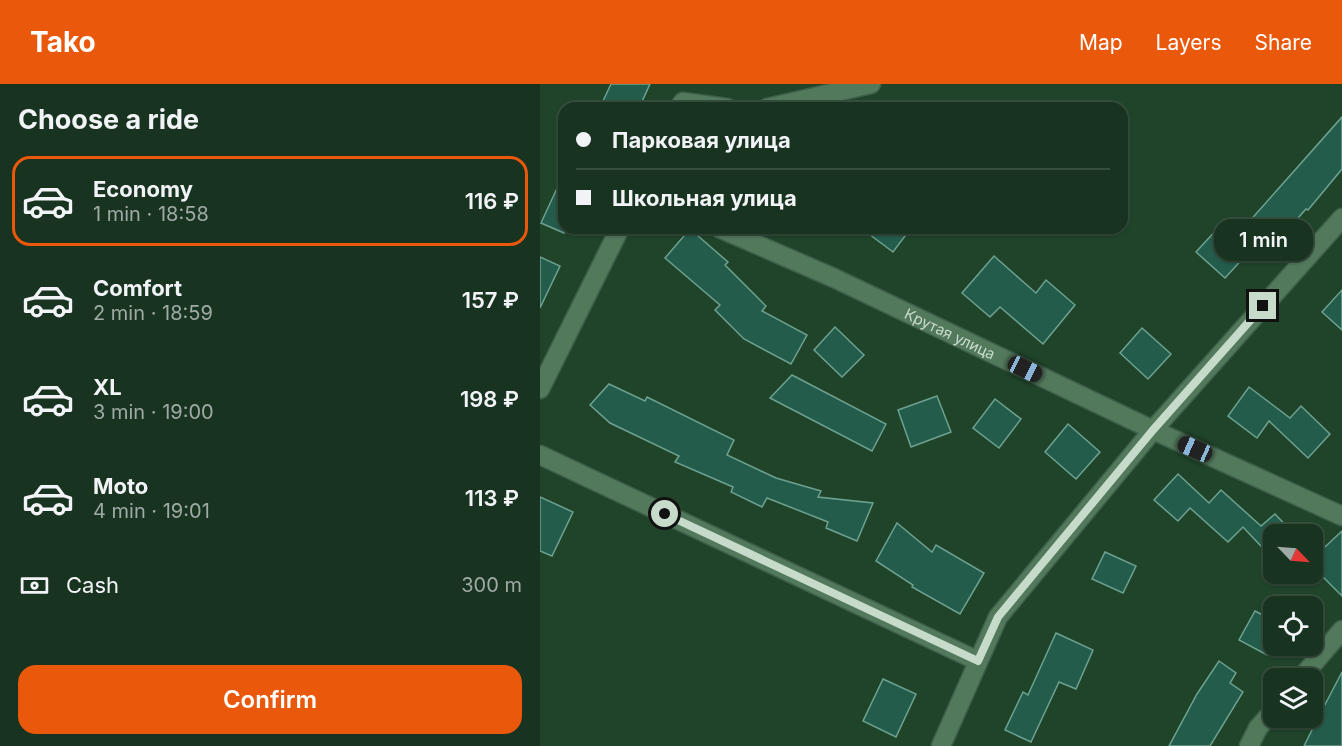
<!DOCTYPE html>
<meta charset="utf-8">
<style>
body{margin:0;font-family:Inter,sans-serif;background:#213b29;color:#f1f3f6;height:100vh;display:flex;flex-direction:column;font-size:22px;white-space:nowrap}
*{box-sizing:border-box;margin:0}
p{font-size:20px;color:#9faaa5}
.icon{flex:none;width:33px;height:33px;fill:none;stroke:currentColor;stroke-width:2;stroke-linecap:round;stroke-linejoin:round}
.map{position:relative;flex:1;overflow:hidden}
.side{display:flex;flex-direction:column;background:#183320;width:540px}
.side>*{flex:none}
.top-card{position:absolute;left:18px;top:18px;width:570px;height:132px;border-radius:18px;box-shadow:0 2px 4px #0004,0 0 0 2px #364e3e;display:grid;align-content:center;height:132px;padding:0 18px;background:#183320}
.needle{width:39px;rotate:115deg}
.fabs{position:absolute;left:723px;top:440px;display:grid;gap:12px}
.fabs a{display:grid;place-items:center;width:60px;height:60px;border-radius:12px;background:#183320;box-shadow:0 2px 4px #0004,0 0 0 2px #364e3e;font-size:30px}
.end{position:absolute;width:27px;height:27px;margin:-14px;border:8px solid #c7dbcb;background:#111;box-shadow:0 0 0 3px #111}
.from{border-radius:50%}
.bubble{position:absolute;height:42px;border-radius:18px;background:#183320;box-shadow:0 2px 4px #0004,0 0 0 2px #364e3e;font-size:20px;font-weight:600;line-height:42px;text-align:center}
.car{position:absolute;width:18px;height:36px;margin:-18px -9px;border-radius:8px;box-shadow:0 0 4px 2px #0007;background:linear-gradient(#222 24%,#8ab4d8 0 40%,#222 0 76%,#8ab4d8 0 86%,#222 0)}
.top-card b{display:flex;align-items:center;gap:21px;height:57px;font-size:22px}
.top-card b+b{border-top:2px solid #364e3e}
.top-card i{width:15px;height:15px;background:#f1f3f6}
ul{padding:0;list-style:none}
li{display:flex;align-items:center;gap:18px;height:90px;margin:0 12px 9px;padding:0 6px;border:3px solid transparent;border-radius:18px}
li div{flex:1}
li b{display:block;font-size:22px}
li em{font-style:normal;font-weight:600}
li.selected{border-color:#ea580c}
li>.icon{width:54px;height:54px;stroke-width:1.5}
h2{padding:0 18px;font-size:27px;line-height:72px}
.pay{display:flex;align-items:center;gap:15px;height:66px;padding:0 18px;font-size:22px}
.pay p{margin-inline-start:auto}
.action{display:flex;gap:12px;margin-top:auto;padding:12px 18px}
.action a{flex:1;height:69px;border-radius:18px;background:#ea580c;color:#fff;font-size:24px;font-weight:600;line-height:69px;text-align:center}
header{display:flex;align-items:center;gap:36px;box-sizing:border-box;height:84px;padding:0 30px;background:#ea580c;color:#fff}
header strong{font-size:28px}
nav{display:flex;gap:33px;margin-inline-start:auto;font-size:21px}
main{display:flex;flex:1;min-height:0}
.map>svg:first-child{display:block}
</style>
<header>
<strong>Tako</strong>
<nav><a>Map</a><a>Layers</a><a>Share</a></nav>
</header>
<main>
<section class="side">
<h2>Choose a ride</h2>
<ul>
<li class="selected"><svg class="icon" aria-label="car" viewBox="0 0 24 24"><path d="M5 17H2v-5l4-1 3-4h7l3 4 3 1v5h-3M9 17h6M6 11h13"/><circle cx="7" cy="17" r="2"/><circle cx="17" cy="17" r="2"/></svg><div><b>Economy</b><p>1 min · 18:58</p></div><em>116 ₽</em></li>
<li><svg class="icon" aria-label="car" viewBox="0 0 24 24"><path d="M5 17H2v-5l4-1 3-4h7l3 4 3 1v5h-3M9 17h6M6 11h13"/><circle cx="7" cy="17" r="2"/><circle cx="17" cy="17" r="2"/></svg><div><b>Comfort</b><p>2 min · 18:59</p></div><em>157 ₽</em></li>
<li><svg class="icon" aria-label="car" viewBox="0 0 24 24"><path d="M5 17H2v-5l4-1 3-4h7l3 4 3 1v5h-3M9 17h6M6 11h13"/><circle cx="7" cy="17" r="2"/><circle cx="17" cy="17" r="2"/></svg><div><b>XL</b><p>3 min · 19:00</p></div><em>198 ₽</em></li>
<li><svg class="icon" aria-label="car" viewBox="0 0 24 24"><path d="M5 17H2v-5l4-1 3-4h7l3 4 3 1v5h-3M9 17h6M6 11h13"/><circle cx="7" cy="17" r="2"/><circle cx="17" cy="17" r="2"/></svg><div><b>Moto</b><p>4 min · 19:01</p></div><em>113 ₽</em></li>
</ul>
<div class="pay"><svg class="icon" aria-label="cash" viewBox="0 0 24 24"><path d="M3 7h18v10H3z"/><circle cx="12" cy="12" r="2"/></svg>Cash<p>300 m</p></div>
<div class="action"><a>Confirm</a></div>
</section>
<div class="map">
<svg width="802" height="662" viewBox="0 0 802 662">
<rect width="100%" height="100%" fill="#20442a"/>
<g fill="#245c4c" stroke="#6da190" stroke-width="1.5">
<polygon points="71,0 110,0 99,24 79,24 63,17"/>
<polygon points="802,33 802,85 768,126 766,125 729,167 718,158 685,194 656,168 678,144 692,157"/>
<polygon points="24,89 24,149 1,139"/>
<polygon points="321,144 371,144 353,168"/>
<polygon points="150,145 188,178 185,181 226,222 222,227 267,251 251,280 204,255 175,226 180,221 125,174"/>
<polygon points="454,172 496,209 506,196 535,221 503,260 460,223 450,233 422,209"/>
<polygon points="0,173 20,182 0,224"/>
<polygon points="802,206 802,246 782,228"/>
<polygon points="295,243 324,271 302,293 274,266"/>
<polygon points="602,244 631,270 608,295 580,269"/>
<polygon points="252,291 346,340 332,367 230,314"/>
<polygon points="69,300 105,317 107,313 194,356 187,371 236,394 281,407 278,413 333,419 317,457 286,444 288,438 227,414 222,423 191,408 193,403 135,378 139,372 70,339 50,321"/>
<polygon points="709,303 750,334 761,322 790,350 768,374 729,337 717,354 688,332"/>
<polygon points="397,312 411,348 371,363 358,326"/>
<polygon points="455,315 481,335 459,364 433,344"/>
<polygon points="528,340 560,368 536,395 505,368"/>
<polygon points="638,390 669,419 681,406 721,442 735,430 754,450 734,450 734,476 703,443 688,458 650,424 638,437 614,416"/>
<polygon points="0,413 33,428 12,472 0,467"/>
<polygon points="357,439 392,468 396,461 444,489 420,530 372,503 373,501 336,477"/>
<polygon points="802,447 802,512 772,482 772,475"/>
<polygon points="565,468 596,482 583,509 552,495"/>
<polygon points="715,527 734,537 734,559 727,571 699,556"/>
<polygon points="516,549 553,566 536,605 519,598 491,658 465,646 483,608 488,611"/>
<polygon points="679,577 696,589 690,599 703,608 670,662 629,662 657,610"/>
<polygon points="802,588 802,662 764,662 778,634"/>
<polygon points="343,595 376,610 356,653 323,637"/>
</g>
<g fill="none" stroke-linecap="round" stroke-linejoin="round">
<defs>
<g id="street">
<polyline points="139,24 143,18 187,24"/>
<polyline points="227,24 331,0"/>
<path id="s1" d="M179 144 294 194 613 346 802 432"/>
<polyline points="0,305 80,144"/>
<polyline points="0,371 438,577"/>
<polyline points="761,594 802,546"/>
<polyline points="401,662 458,533 613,346 802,134"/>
<polyline points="709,662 718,644 734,626"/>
</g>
</defs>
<use href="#street" stroke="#3e5f4a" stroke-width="21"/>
<use href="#street" stroke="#53795c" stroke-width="18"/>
</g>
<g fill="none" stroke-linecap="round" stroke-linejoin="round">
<polyline stroke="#c7dbcb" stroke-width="8" points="125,430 438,577 458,533 613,346 723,222"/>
</g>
<g text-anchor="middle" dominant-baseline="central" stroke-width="5" stroke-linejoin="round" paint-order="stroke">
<g font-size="15" fill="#c7dbcb" stroke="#17261a">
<text stroke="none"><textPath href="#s1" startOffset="254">Крутая улица</textPath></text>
</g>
</g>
</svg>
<div class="fabs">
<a><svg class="needle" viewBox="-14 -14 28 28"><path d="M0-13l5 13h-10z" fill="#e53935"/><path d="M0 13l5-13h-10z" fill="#9faaa5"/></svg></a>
<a><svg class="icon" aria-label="locate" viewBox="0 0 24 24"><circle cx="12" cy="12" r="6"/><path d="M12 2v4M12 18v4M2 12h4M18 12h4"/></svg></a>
<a><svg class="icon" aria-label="layers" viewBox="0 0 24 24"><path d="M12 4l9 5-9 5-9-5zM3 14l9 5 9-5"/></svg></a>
</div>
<i class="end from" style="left:125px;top:430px"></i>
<i class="end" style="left:723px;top:222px"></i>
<div class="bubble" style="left:674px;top:135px;width:99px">1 min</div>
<i class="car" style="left:485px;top:285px;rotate:116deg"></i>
<i class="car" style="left:655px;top:365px;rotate:294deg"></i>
<div class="top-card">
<b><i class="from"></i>Парковая улица</b>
<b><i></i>Школьная улица</b>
</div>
</div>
</main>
